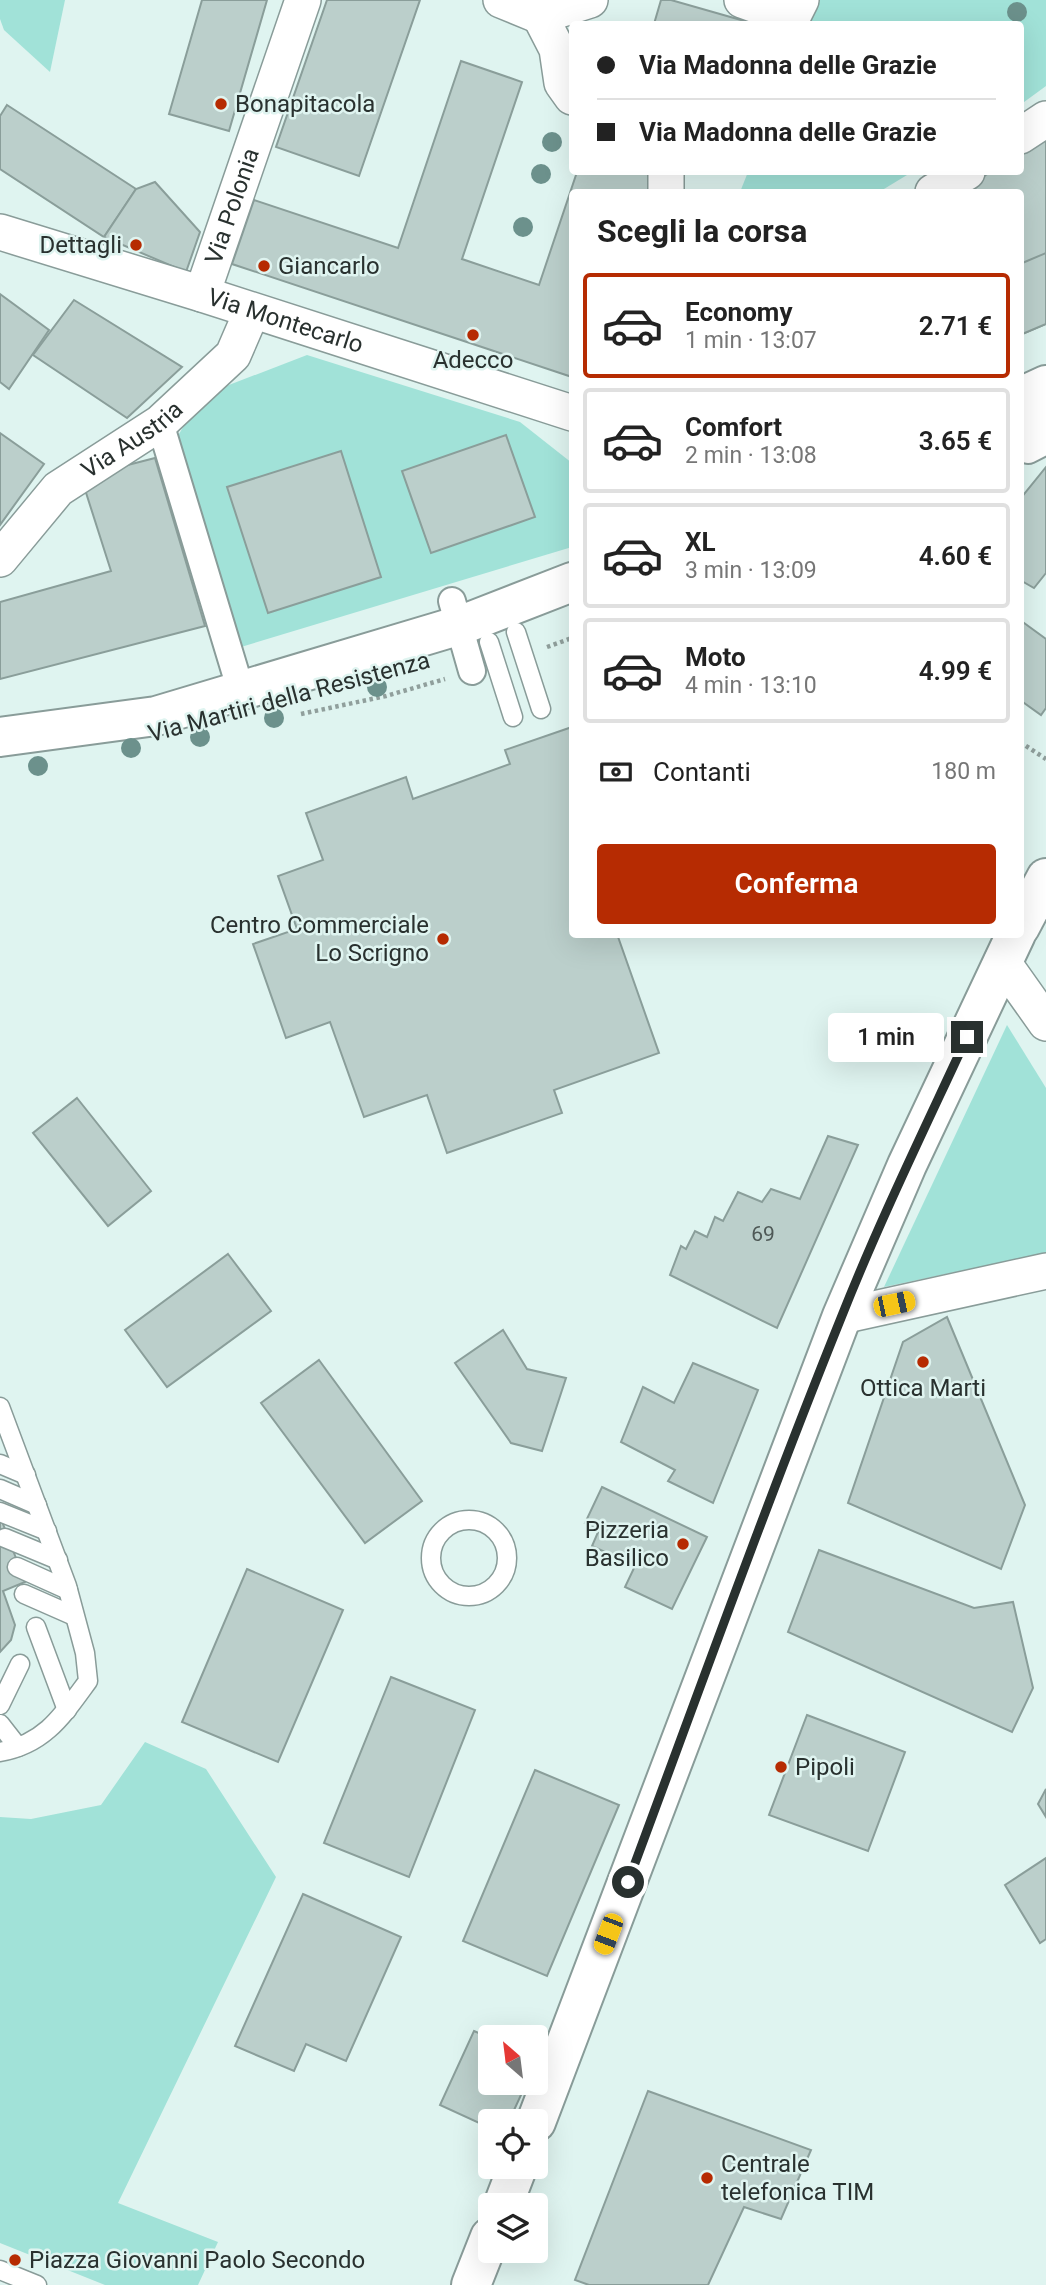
<!DOCTYPE html>
<html lang="it">
<meta charset="utf-8">
<style>
body{margin:0;font-family:Roboto,sans-serif;background:#f2f2f2;color:#222;height:100vh;display:flex;flex-direction:column;font-size:26px;white-space:nowrap}
*{box-sizing:border-box;margin:0}
p{font-size:23px;color:#767676}
.icon{flex:none;width:38px;height:38px;fill:none;stroke:currentColor;stroke-width:2;stroke-linecap:round;stroke-linejoin:round}
.map{position:relative;flex:1;overflow:hidden}
.sheet{position:absolute;left:569px;top:189px;width:455px;height:749px;display:flex;flex-direction:column;background:#fff;border-radius:7px;box-shadow:0 7px 28px #0002}
.sheet>*{flex:none}
.hud{position:absolute;left:569px;top:21px;width:455px;height:154px;border-radius:7px;box-shadow:0 7px 28px #0002;display:grid;align-content:center;height:154px;padding:0 28px;background:#fff}
.needle{width:46px;rotate:332deg}
.buttons{position:absolute;left:478px;top:2025px;display:grid;gap:14px}
.buttons a{display:grid;place-items:center;width:70px;height:70px;border-radius:7px;background:#fff;box-shadow:0 7px 28px #0002;font-size:35px}
.end{position:absolute;width:32px;height:32px;margin:-16px;border:9px solid #29312f;background:#fff;box-shadow:0 0 0 4px #fff}
.from{border-radius:50%}
.bubble{position:absolute;height:49px;border-radius:7px;background:#fff;box-shadow:0 7px 28px #0002;font-size:23px;font-weight:600;line-height:49px;text-align:center}
.car{position:absolute;width:21px;height:42px;margin:-21px -10px;border-radius:9px;box-shadow:0 0 5px 2px #0007;background:linear-gradient(#f5c518 24%,#345 0 40%,#f5c518 0 76%,#345 0 86%,#f5c518 0)}
.hud b{display:flex;align-items:center;gap:24px;height:66px;font-size:26px}
.hud b+b{border-top:2px solid #e0e0e0}
.hud i{width:18px;height:18px;background:#222}
ul{padding:0;list-style:none}
li{display:flex;align-items:center;gap:21px;height:105px;margin:0 14px 10px;padding:0 14px;border:4px solid #e0e0e0;border-radius:7px}
li div{flex:1}
li b{display:block;font-size:26px}
li em{font-style:normal;font-weight:600}
li.selected{border-color:#b62b02}
li>.icon{width:63px;height:63px;stroke-width:1.5}
h2{padding:0 28px;font-size:32px;line-height:84px}
.pay{display:flex;align-items:center;gap:18px;height:77px;padding:0 28px;font-size:26px}
.pay p{margin-inline-start:auto}
.button{display:flex;gap:14px;margin-top:auto;padding:14px 28px}
.button a{flex:1;height:80px;border-radius:7px;background:#b62b02;color:#fff;font-size:28px;font-weight:600;line-height:80px;text-align:center}
.map>svg:first-child{display:block}
</style>
<div class="map">
<svg width="1046" height="2285" viewBox="0 0 1046 2285">
<rect width="100%" height="100%" fill="#dff4f0"/>
<g fill="#a1e2d8">
<polygon points="0,0 65,0 50,72 4,30 0,19"/>
<polygon points="820,0 1046,0 1046,86 1020,105 1020,24 810,24"/>
<polygon points="748,172 912,172 879,192 740,192"/>
<polygon points="307,355 520,422 572,463 572,547 241,647 174,442 203,395"/>
<polygon points="1007,1025 1046,1088 1046,1253 884,1287"/>
<polygon points="145,1742 206,1769 276,1877 118,2203 218,2242 198,2285 105,2285 0,2243 0,1817 31,1819 101,1805"/>
</g>
<g fill="#bbcfcb" stroke="#8a9e9a" stroke-width="2">
<polygon points="202,0 267,0 229,131 169,114"/>
<polygon points="327,0 420,0 359,176 276,147"/>
<polygon points="661,0 671,0 755,24 654,24"/>
<polygon points="461,61 522,82 462,259 539,285 577,172 662,172 654,192 572,192 572,377 232,264 254,200 398,248"/>
<polygon points="7,105 136,189 104,237 0,169 0,116"/>
<polygon points="1046,139 1046,210 1020,229 1020,192 956,192 991,172 1020,172 1020,154"/>
<polygon points="1046,139 1046,324 1020,335 1020,192 956,192 991,172 1020,172 1020,154"/>
<polygon points="155,182 200,232 186,272 104,237 136,189"/>
<polygon points="1046,253 1046,324 1020,335 1020,264"/>
<polygon points="0,294 49,330 9,389 0,382"/>
<polygon points="74,300 182,367 127,418 33,355"/>
<polygon points="0,433 44,464 0,525"/>
<polygon points="506,435 535,517 431,553 402,471"/>
<polygon points="341,451 381,577 268,613 227,487"/>
<polygon points="155,458 205,626 0,679 0,602 111,571 81,477"/>
<polygon points="1046,467 1046,573 1034,588 1020,580 1020,499"/>
<polygon points="1020,620 1046,639 1046,708 1041,715 1020,700"/>
<polygon points="572,727 572,934 617,934 659,1053 554,1090 562,1113 447,1153 427,1095 364,1117 330,1022 286,1038 253,944 297,929 278,876 323,860 306,813 406,777 413,799 510,764 505,750"/>
<polygon points="77,1098 151,1191 108,1226 33,1133"/>
<polygon points="828,1136 858,1145 777,1328 670,1275 681,1246 686,1249 695,1231 707,1237 715,1217 723,1221 738,1192 762,1202 771,1189 800,1199"/>
<polygon points="228,1254 271,1311 167,1387 125,1330"/>
<polygon points="947,1317 1025,1505 1001,1569 848,1503 903,1342"/>
<polygon points="503,1330 527,1369 566,1378 542,1451 511,1443 455,1363"/>
<polygon points="319,1360 422,1501 365,1543 261,1403"/>
<polygon points="693,1363 758,1390 713,1503 668,1481 675,1470 621,1442 643,1387 674,1403"/>
<polygon points="602,1487 707,1537 672,1609 625,1587 635,1566 592,1546 599,1530 585,1523"/>
<polygon points="0,1516 25,1582 3,1591 15,1625 11,1640 0,1652"/>
<polygon points="819,1550 974,1608 1013,1602 1033,1688 1012,1732 788,1632"/>
<polygon points="247,1569 343,1610 278,1762 182,1722"/>
<polygon points="391,1677 475,1710 409,1877 324,1843"/>
<polygon points="807,1715 905,1752 868,1851 769,1815"/>
<polygon points="535,1770 619,1805 547,1976 463,1941"/>
<polygon points="1046,1789 1046,1817 1038,1804"/>
<polygon points="1046,1858 1046,1939 1040,1943 1005,1885"/>
<polygon points="303,1894 401,1937 346,2061 306,2044 294,2071 235,2046"/>
<polygon points="474,2031 490,2038 490,2082 527,2082 509,2121 490,2121 490,2128 440,2105"/>
<polygon points="648,2091 811,2150 781,2219 744,2207 708,2285 589,2285 575,2280"/>
</g>
<g fill="none" stroke-linecap="round" stroke-linejoin="round">
<defs>
<g id="service">
<polyline points="516,632 541,709"/>
<polyline points="489,642 513,717"/>
<path d="M0 1407 67 1586 85 1653 88 1681C63 1715 45 1744 0 1752"/>
<polyline points="0,1464 26,1475"/>
<polyline points="0,1489 37,1505"/>
<polyline points="0,1512 47,1531"/>
<circle cx="469" cy="1558" r="38"/>
<polyline points="5,1538 58,1560"/>
<polyline points="17,1567 68,1590"/>
<polyline points="24,1594 74,1616"/>
<polyline points="36,1627 67,1710"/>
<polyline points="0,1705 20,1664"/>
<polyline points="0,1724 18,1747"/>
<polyline points="0,2270 37,2285"/>
</g>
<g id="pedestrian">
<polyline points="160,423 241,691"/>
<polyline points="1028,450 1046,441"/>
<polyline points="452,601 472,671"/>
</g>
<g id="minor">
<polyline points="501,0 540,16"/>
<polyline points="742,0 792,18 801,0"/>
<polyline points="572,97 562,83 557,49 540,16 590,0"/>
<polyline points="1020,136 1046,119"/>
<polyline points="666,192 666,172"/>
<polyline points="933,192 967,172"/>
<path id="s1" d="M0 232 202 294 572 413"/>
<path id="s2" d="M202 294 303 0"/>
<path id="s3" d="M0 559 58 489 160 423 233 355 252 311"/>
<polyline points="1002,961 1046,1023"/>
<polyline points="842,1316 1046,1271"/>
</g>
<g id="secondary">
<polyline points="1020,397 1046,385"/>
<polyline points="1020,427 1046,417"/>
<polyline points="0,737 156,716 464,624 572,582"/>
<polyline points="1020,927 1046,878"/>
<polyline points="536,2122 842,1316 907,1165 1016,934"/>
<polyline points="503,2205 518,2166"/>
<polyline points="471,2285 490,2237"/>
</g>
</defs>
<use href="#service" stroke="#899c99" stroke-width="21"/>
<use href="#pedestrian" stroke="#899c99" stroke-width="30"/>
<use href="#minor" stroke="#899c99" stroke-width="38"/>
<use href="#secondary" stroke="#899c99" stroke-width="42"/>
<g stroke="#909f9c" stroke-width="4.5" stroke-dasharray="3.5 3.5" stroke-linecap="butt">
<polyline points="547,647 572,638"/>
<polyline points="301,714 386,696 445,679"/>
<polyline points="1020,742 1046,759"/>
</g>
<use href="#service" stroke="#fff" stroke-width="18"/>
<use href="#pedestrian" stroke="#fff" stroke-width="26"/>
<use href="#minor" stroke="#fff" stroke-width="35"/>
<use href="#secondary" stroke="#fff" stroke-width="38"/>
</g>
<g fill="#6c918c">
<circle cx="1017" cy="12" r="10"/>
<circle cx="552" cy="142" r="10"/>
<circle cx="541" cy="174" r="10"/>
<circle cx="523" cy="227" r="10"/>
<circle cx="377" cy="687" r="10"/>
<circle cx="274" cy="718" r="10"/>
<circle cx="200" cy="737" r="10"/>
<circle cx="131" cy="748" r="10"/>
<circle cx="38" cy="766" r="10"/>
</g>
<g fill="none" stroke-linecap="round" stroke-linejoin="round">
<path stroke="#29312f" stroke-width="9" d="M628 1882C698 1694 766 1504 841 1318 879 1222 924 1130 967 1037"/>
</g>
<g fill="#b62b02" stroke="#dff4f0" stroke-width="2.5">
<circle cx="221" cy="104" r="7"/>
<circle cx="136" cy="245" r="7"/>
<circle cx="264" cy="266" r="7"/>
<circle cx="473" cy="335" r="7"/>
<circle cx="443" cy="939" r="7"/>
<circle cx="923" cy="1362" r="7"/>
<circle cx="683" cy="1544" r="7"/>
<circle cx="781" cy="1767" r="7"/>
<circle cx="707" cy="2178" r="7"/>
<circle cx="15" cy="2260" r="7"/>
</g>
<g text-anchor="middle" dominant-baseline="central" stroke-width="5" stroke-linejoin="round" paint-order="stroke">
<g font-size="21" fill="#4e5856">
<text x="763" y="1234">69</text>
</g>
<g font-size="24" fill="#29312f" stroke="#dff4f0" text-anchor="start">
<text x="235" y="104">Bonapitacola</text>
<text x="122" y="245" text-anchor="end">Dettagli</text>
<text x="278" y="266">Giancarlo</text>
<text x="473" y="360" text-anchor="middle">Adecco</text>
<text x="429" y="925" text-anchor="end">Centro Commerciale<tspan x="429" dy="28">Lo Scrigno</tspan></text>
<text x="923" y="1388" text-anchor="middle">Ottica Marti</text>
<text x="669" y="1530" text-anchor="end">Pizzeria<tspan x="669" dy="28">Basilico</tspan></text>
<text x="795" y="1767">Pipoli</text>
<text x="721" y="2164">Centrale<tspan x="721" dy="28">telefonica TIM</tspan></text>
<text x="29" y="2260">Piazza Giovanni Paolo Secondo</text>
</g>
<g font-size="24" fill="#29312f" stroke="#dff4f0">
<text stroke="none"><textPath href="#s2" startOffset="93">Via Polonia</textPath></text>
<text stroke="none"><textPath href="#s1" startOffset="299">Via Montecarlo</textPath></text>
<text stroke="none"><textPath href="#s3" startOffset="180">Via Austria</textPath></text>
<text transform="translate(289 697) rotate(-15)">Via Martiri della Resistenza</text>
</g>
</g>
</svg>
<div class="buttons">
<a><svg class="needle" viewBox="-14 -14 28 28"><path d="M0-13l5 13h-10z" fill="#e53935"/><path d="M0 13l5-13h-10z" fill="#767676"/></svg></a>
<a><svg class="icon" aria-label="locate" viewBox="0 0 24 24"><circle cx="12" cy="12" r="6"/><path d="M12 2v4M12 18v4M2 12h4M18 12h4"/></svg></a>
<a><svg class="icon" aria-label="layers" viewBox="0 0 24 24"><path d="M12 4l9 5-9 5-9-5zM3 14l9 5 9-5"/></svg></a>
</div>
<i class="end from" style="left:628px;top:1882px"></i>
<i class="end" style="left:967px;top:1037px"></i>
<div class="bubble" style="left:828px;top:1013px;width:116px">1 min</div>
<i class="car" style="left:894px;top:1304px;rotate:78deg"></i>
<i class="car" style="left:608px;top:1934px;rotate:201deg"></i>
<div class="hud">
<b><i class="from"></i>Via Madonna delle Grazie</b>
<b><i></i>Via Madonna delle Grazie</b>
</div>
<section class="sheet">
<h2>Scegli la corsa</h2>
<ul>
<li class="selected"><svg class="icon" aria-label="car" viewBox="0 0 24 24"><path d="M5 17H2v-5l4-1 3-4h7l3 4 3 1v5h-3M9 17h6M6 11h13"/><circle cx="7" cy="17" r="2"/><circle cx="17" cy="17" r="2"/></svg><div><b>Economy</b><p>1 min · 13:07</p></div><em>2.71 €</em></li>
<li><svg class="icon" aria-label="car" viewBox="0 0 24 24"><path d="M5 17H2v-5l4-1 3-4h7l3 4 3 1v5h-3M9 17h6M6 11h13"/><circle cx="7" cy="17" r="2"/><circle cx="17" cy="17" r="2"/></svg><div><b>Comfort</b><p>2 min · 13:08</p></div><em>3.65 €</em></li>
<li><svg class="icon" aria-label="car" viewBox="0 0 24 24"><path d="M5 17H2v-5l4-1 3-4h7l3 4 3 1v5h-3M9 17h6M6 11h13"/><circle cx="7" cy="17" r="2"/><circle cx="17" cy="17" r="2"/></svg><div><b>XL</b><p>3 min · 13:09</p></div><em>4.60 €</em></li>
<li><svg class="icon" aria-label="car" viewBox="0 0 24 24"><path d="M5 17H2v-5l4-1 3-4h7l3 4 3 1v5h-3M9 17h6M6 11h13"/><circle cx="7" cy="17" r="2"/><circle cx="17" cy="17" r="2"/></svg><div><b>Moto</b><p>4 min · 13:10</p></div><em>4.99 €</em></li>
</ul>
<div class="pay"><svg class="icon" aria-label="cash" viewBox="0 0 24 24"><path d="M3 7h18v10H3z"/><circle cx="12" cy="12" r="2"/></svg>Contanti<p>180 m</p></div>
<div class="button"><a>Conferma</a></div>
</section>
</div>
